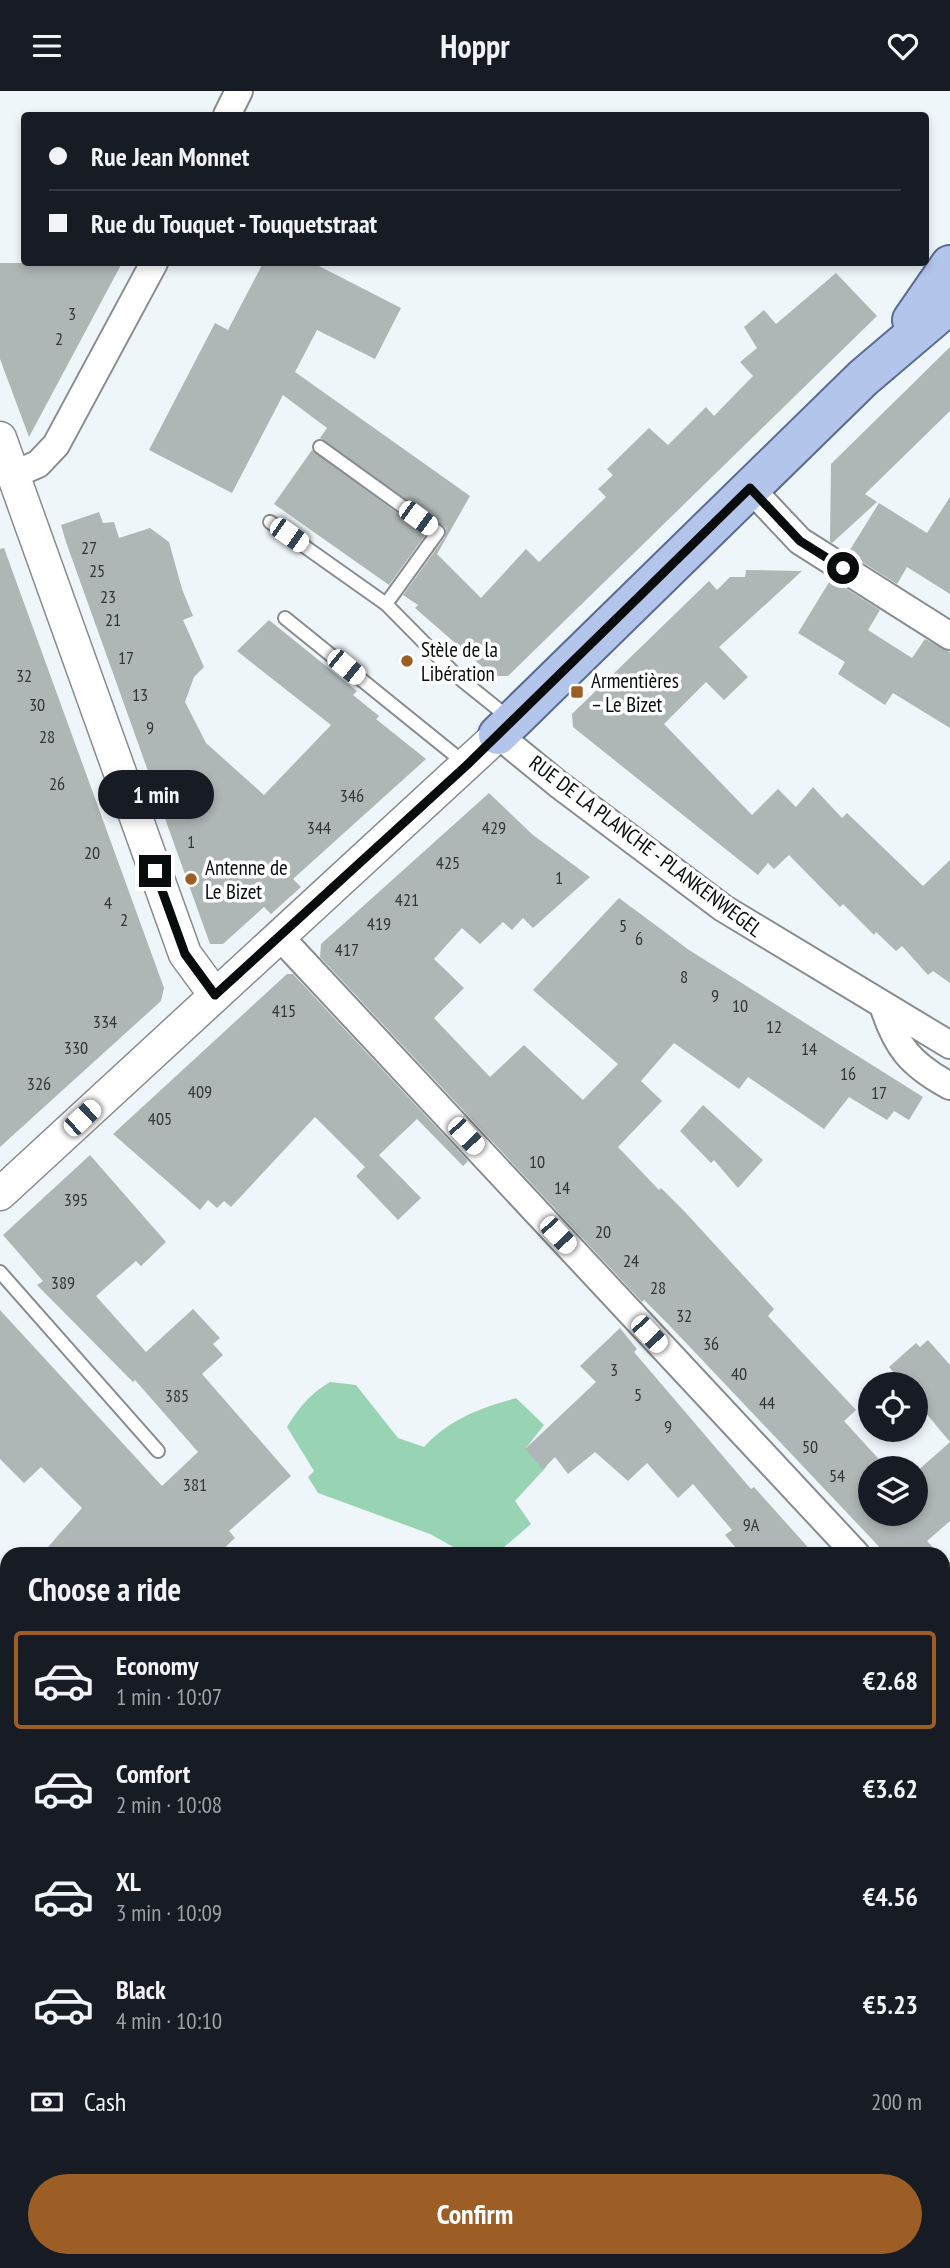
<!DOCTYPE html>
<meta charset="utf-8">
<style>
body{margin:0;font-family:"PT Sans Narrow",sans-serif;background:#20242c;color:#f1f3f6;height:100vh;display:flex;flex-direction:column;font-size:26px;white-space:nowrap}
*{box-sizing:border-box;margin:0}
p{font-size:23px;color:#9ea1a6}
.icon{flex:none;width:38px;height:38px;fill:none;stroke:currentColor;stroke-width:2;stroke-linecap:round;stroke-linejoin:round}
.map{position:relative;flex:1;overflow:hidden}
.drawer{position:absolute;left:0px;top:1456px;width:950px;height:721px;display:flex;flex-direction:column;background:#171b24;border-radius:21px 21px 0 0;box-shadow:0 4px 10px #0003}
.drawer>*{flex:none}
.banner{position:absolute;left:21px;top:21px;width:908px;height:154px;border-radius:7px;box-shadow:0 4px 10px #0003;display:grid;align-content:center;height:154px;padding:0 28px;background:#171b24}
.controls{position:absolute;left:858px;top:1281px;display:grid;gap:14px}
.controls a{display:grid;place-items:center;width:70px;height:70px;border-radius:50%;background:#171b24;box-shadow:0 4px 10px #0003;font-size:35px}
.end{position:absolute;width:32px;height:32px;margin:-16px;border:9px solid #090c0d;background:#fff;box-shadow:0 0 0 4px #fff}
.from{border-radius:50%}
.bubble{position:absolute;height:49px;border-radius:24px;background:#171b24;box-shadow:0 4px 10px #0003;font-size:23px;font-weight:600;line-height:49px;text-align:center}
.car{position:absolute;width:21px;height:42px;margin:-21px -10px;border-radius:9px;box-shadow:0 0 5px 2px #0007;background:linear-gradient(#fff 24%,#345 0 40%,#fff 0 76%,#345 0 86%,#fff 0)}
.banner b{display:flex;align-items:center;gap:24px;height:66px;font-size:26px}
.banner b+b{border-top:2px solid #363941}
.banner i{width:18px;height:18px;background:#f1f3f6}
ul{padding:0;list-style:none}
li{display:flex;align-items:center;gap:21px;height:98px;margin:0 14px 10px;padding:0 14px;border:4px solid transparent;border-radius:7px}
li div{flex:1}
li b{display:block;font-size:26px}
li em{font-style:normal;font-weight:600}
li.current{border-color:#9d5e26}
li>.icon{width:63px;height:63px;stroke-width:1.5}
h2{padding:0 28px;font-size:32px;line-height:84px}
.pay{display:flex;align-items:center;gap:18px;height:77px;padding:0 28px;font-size:26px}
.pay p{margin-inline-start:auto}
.primary-button{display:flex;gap:14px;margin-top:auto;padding:14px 28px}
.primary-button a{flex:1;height:80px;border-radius:42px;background:#9d5e26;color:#fff;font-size:28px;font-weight:600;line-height:80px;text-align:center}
header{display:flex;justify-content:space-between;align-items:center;height:91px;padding:0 28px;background:#171b24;font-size:32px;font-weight:600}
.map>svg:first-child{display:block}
</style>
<header><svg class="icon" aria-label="menu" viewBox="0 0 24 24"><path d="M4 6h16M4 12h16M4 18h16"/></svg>Hoppr<svg class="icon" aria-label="heart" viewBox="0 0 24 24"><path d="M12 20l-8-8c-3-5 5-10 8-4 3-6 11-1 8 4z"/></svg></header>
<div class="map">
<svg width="950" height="2177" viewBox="0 0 950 2177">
<rect width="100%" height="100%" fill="#eff6fa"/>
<g fill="#98d3b4">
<path d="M330 1291 356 1294 398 1347 424 1356C451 1327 479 1318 516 1307L544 1334 526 1357 547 1375 515 1410 531 1433 496 1463H466L430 1443 318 1402 308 1386 314 1380 287 1336C299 1316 310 1303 330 1291Z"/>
<polygon points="950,1519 950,2177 616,2177 610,2170 943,2170 943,1524"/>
<polygon points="7,1881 7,2170 563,2170 568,2177 0,2177 0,1887"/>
</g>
<g fill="#aeb6b6">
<polygon points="0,172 122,172 29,346 0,268"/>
<polygon points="263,172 313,172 401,217 375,268 317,239 295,281 470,405 437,463 481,507 526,458 539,471 606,406 598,398 613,384 607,378 649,337 668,354 706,316 714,325 753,285 740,271 757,257 744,236 764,219 776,233 836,182 877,225 508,585 493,585 415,517 418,514 403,504 445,446 446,437 320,347 327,337 283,304 232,402 149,359 215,232 228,239"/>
<polygon points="950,256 950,320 865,403 877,411 832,452 830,450 831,373"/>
<polygon points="312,359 426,443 389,494 274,413"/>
<polygon points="950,406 950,503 907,476 897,493 848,462 879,412 927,442"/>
<polygon points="99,421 103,432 114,431 119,447 150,437 169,451 182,498 193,525 183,529 204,576 194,586 185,611 206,652 264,704 331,634 237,560 269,529 357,600 353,604 379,625 376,628 426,668 293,788 301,796 271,823 264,816 223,853 210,853 66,451 61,434"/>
<polygon points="4,457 164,897 161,910 0,1056 0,458"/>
<polygon points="746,479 802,480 719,556 748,586 724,609 706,591 664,633 752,724 778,698 796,716 813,696 842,727 847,722 923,795 950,769 950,892 933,880 928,884 902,855 896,860 876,841 874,844 843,813 840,816 789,764 774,778 768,772 758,784 573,636 572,623 709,490 717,499 730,486 745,486"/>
<polygon points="831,488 880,519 868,539 912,567 925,548 950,561 950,637 893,602 885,614 838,583 845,571 798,542"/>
<polygon points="489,702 533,744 590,786 533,837 523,827 512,839 503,831 480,853 462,837 434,868 464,897 434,927 490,986 524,954 583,1009 618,973 533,899 619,807 689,859 923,1006 909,1029 894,1020 887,1029 849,1006 824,1038 748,986 739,998 674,952 641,990 662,1010 618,1056 659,1099 661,1097 685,1121 774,1218 768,1225 856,1319 844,1330 887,1377 870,1377 870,1423 915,1423 915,1382 950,1351 915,1309 915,1293 903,1293 889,1276 916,1252 920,1256 928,1249 950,1274 950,1430 927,1450 939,1463 886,1463 670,1235 644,1209 642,1211 320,866 321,853"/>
<polygon points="287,883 293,883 468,1070 463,1075 417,1028 379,1064 421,1107 398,1129 356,1085 365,1076 315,1026 231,1116 224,1110 217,1117 208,1109 200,1119 113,1043"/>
<polygon points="703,1014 763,1069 738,1097 714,1069 711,1072 680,1040"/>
<polygon points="90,1064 166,1151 141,1175 136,1170 96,1205 146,1261 193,1218 220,1247 213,1253 223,1264 202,1283 291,1385 229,1440 235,1447 218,1463 42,1463 82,1417 41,1376 24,1392 0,1368 0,1219 162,1395 198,1361 135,1289 133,1291 37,1194 43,1190 3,1144"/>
<polygon points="620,1237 637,1258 634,1261 751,1398 754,1396 814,1463 741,1463 725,1444 732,1439 693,1393 678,1407 647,1372 628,1390 595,1361 568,1383 555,1366 543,1378 525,1358 596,1291 580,1275"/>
</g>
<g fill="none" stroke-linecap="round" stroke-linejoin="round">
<defs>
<g id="service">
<polyline points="320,356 438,441 386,513 458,586 509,627"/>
<polyline points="270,431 386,513"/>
<polyline points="285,527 467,674"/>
<polyline points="0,1181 158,1360"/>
</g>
<g id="minor">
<polyline points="227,24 239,0"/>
<polyline points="13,384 38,373 56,354 154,172"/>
<polyline points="750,397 800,450 950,545"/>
<polyline points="498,644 558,693 723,817 950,954"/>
<polyline points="280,846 856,1463"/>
<path d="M883 914C896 956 911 974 950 995"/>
<polyline points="943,1491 950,1486"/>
<polyline points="0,1523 7,1529"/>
<polyline points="578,2170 583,2177"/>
<polyline points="9,2177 18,2170"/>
</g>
<g id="tertiary">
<polyline points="0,347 185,863 215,904"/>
<polyline points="0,1103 498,644"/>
</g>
<g id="primary">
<polyline points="912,229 950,174"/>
<polyline points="498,644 863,287 950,213"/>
</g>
</defs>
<use href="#service" stroke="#868c90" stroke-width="16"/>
<use href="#minor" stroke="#868c90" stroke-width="30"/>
<use href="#tertiary" stroke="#868c90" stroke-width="35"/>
<use href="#primary" stroke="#586c95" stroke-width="42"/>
<use href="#service" stroke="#fff" stroke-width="12"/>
<use href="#minor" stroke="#fff" stroke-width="26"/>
<use href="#tertiary" stroke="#fff" stroke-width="32"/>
<use href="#primary" stroke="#b4c5eb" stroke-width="38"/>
</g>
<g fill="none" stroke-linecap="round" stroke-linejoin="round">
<polyline stroke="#090c0d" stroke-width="9" points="155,780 185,863 215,904 467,674 750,397 800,450 843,477"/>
</g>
<g fill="#9d5e26" stroke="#fff" stroke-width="2.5">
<circle cx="407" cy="570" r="7"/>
<rect x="570" y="594" width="14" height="14" rx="3.5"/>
<circle cx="191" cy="788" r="7"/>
</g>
<g text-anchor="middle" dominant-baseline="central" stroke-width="7" stroke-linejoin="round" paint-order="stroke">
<g font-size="18" fill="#323637">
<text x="72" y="222">3</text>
<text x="59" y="247">2</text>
<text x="89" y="456">27</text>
<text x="97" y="479">25</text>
<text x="108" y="505">23</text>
<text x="113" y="528">21</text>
<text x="126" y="566">17</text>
<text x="24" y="584">32</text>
<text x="140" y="603">13</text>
<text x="37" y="613">30</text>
<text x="150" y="636">9</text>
<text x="47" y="645">28</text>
<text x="57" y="692">26</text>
<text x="352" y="704">346</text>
<text x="319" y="736">344</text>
<text x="494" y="736">429</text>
<text x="191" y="750">1</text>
<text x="92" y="761">20</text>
<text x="448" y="771">425</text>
<text x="559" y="786">1</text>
<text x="407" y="808">421</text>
<text x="108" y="811">4</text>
<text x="124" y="828">2</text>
<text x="379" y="832">419</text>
<text x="623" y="834">5</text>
<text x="639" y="847">6</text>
<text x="347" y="858">417</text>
<text x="684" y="885">8</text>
<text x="715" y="904">9</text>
<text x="740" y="914">10</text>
<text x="284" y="919">415</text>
<text x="105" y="930">334</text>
<text x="774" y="935">12</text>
<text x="76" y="956">330</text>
<text x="809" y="957">14</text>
<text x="848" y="982">16</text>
<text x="39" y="992">326</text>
<text x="200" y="1000">409</text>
<text x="879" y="1001">17</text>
<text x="160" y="1027">405</text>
<text x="537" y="1070">10</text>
<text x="562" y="1096">14</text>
<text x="76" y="1108">395</text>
<text x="603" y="1140">20</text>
<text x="631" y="1169">24</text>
<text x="63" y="1191">389</text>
<text x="658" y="1196">28</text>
<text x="684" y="1224">32</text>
<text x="711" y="1252">36</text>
<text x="614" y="1278">3</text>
<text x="739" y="1282">40</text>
<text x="638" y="1303">5</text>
<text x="177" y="1304">385</text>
<text x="767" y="1311">44</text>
<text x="668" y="1335">9</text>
<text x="810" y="1355">50</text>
<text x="837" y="1384">54</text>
<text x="195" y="1393">381</text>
<text x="751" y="1433">9A</text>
</g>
<g font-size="21" fill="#090c0d" stroke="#fff" text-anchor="start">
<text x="421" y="558">Stèle de la<tspan x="421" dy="24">Libération</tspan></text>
<text x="591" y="589">Armentières<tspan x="591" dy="24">– Le Bizet</tspan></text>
<text x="205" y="776">Antenne de<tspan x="205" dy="24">Le Bizet</tspan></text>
</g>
<g font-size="21" fill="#090c0d" stroke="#fff">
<text transform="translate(646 755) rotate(37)">RUE DE LA PLANCHE - PLANKENWEGEL</text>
</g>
</g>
</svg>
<div class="controls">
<a><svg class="icon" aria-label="locate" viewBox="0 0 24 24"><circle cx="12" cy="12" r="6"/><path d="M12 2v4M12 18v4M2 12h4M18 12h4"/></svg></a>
<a><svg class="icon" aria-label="layers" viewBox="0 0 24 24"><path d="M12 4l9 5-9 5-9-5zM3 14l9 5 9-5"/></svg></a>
</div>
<i class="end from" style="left:843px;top:477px"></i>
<i class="end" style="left:155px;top:780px"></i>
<div class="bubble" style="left:98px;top:679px;width:116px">1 min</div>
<i class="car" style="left:418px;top:427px;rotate:126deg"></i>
<i class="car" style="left:289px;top:444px;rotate:125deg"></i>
<i class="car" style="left:346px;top:576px;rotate:129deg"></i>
<i class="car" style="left:82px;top:1027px;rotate:47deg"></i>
<i class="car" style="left:466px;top:1045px;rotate:137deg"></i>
<i class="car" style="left:558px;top:1144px;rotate:137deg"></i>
<i class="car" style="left:649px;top:1243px;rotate:137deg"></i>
<div class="banner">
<b><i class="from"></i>Rue Jean Monnet</b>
<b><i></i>Rue du Touquet - Touquetstraat</b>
</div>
<section class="drawer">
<h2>Choose a ride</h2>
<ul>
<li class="current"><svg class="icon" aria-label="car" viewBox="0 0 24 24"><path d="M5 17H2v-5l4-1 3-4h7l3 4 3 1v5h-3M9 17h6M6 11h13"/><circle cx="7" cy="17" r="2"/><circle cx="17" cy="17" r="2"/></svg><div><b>Economy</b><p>1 min · 10:07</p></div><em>€2.68</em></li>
<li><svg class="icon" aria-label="car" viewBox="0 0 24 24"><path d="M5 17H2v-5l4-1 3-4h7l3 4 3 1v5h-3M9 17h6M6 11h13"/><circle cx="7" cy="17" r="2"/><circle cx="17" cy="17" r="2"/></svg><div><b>Comfort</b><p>2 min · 10:08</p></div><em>€3.62</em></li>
<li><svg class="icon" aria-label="car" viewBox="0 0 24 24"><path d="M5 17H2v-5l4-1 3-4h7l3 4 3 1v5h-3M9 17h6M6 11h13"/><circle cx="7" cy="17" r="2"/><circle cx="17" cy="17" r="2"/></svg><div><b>XL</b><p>3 min · 10:09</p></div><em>€4.56</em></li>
<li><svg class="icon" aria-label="car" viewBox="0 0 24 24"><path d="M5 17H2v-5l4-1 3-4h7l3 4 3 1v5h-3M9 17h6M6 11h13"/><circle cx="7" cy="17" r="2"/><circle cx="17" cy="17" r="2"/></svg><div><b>Black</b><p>4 min · 10:10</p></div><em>€5.23</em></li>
</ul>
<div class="pay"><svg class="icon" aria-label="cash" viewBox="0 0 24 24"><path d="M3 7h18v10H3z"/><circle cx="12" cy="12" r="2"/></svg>Cash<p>200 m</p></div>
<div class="primary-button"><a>Confirm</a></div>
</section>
</div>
